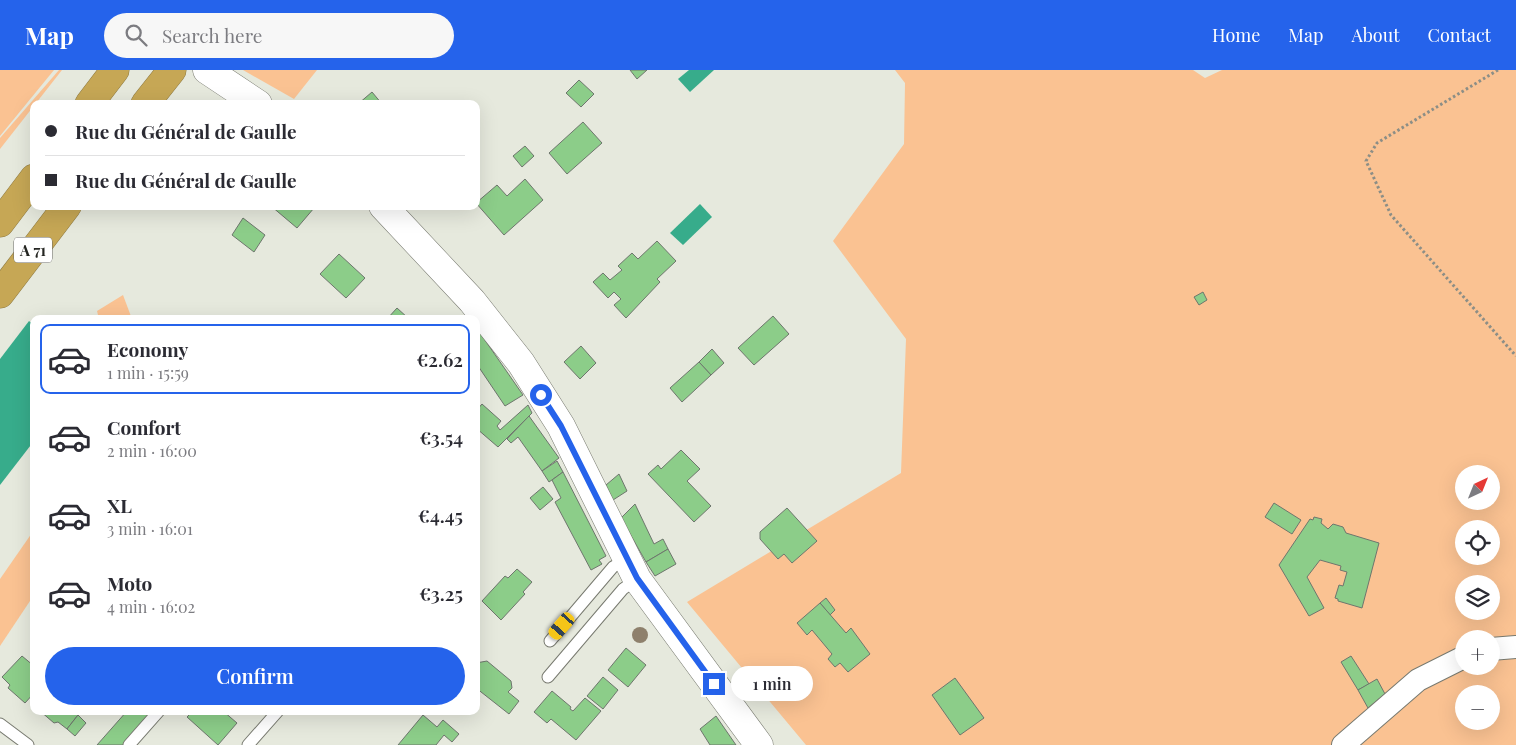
<!DOCTYPE html>
<meta charset="utf-8">
<style>
body{margin:0;font-family:"Playfair Display",serif;background:#f7f7f7;color:#2b2b33;height:100vh;display:flex;flex-direction:column;font-size:19px;white-space:nowrap}
*{box-sizing:border-box;margin:0}
p{font-size:16px;color:#7c7c81}
.icon{flex:none;width:28px;height:28px;fill:none;stroke:currentColor;stroke-width:2;stroke-linecap:round;stroke-linejoin:round}
.map{position:relative;flex:1;overflow:hidden}
.drawer{position:absolute;left:30px;top:245px;width:450px;height:400px;display:flex;flex-direction:column;background:#fff;border-radius:10px;box-shadow:0 5px 20px #0002}
.drawer>*{flex:none}
.banner{position:absolute;left:30px;top:30px;width:450px;height:110px;border-radius:10px;box-shadow:0 5px 20px #0002;display:grid;align-content:center;height:110px;padding:0 15px;background:#fff}
.needle{width:32px;rotate:43deg}
.fabs{position:absolute;left:1455px;top:395px;display:grid;gap:10px}
.fabs a{display:grid;place-items:center;width:45px;height:45px;border-radius:50%;background:#fff;box-shadow:0 5px 20px #0002;font-size:25px}
.end{position:absolute;width:22px;height:22px;margin:-11px;border:6px solid #2563eb;background:#fff;box-shadow:0 0 0 2px #fff}
.from{border-radius:50%}
.bubble{position:absolute;height:35px;border-radius:18px;background:#fff;box-shadow:0 5px 20px #0002;font-size:16px;font-weight:600;line-height:35px;text-align:center}
.car{position:absolute;width:15px;height:30px;margin:-15px -8px;border-radius:6px;box-shadow:0 0 4px 1px #0007;background:linear-gradient(#f5c518 24%,#345 0 40%,#f5c518 0 76%,#345 0 86%,#f5c518 0)}
.banner b{display:flex;align-items:center;gap:18px;height:48px;font-size:19px}
.banner b+b{border-top:1px solid #e1e1e2}
.banner i{width:12px;height:12px;background:#2b2b33}
ul{padding:9px 0 0;list-style:none}
li{display:flex;align-items:center;gap:15px;height:70px;margin:0 10px 8px;padding:0 5px;border:2px solid transparent;border-radius:10px}
li div{flex:1}
li b{display:block;font-size:19px}
li em{font-style:normal;font-weight:600}
li.current{border-color:#2563eb}
li>.icon{width:45px;height:45px;stroke-width:1.5}
.primary-button{display:flex;gap:10px;margin-top:auto;padding:10px 15px}
.primary-button a{flex:1;height:58px;border-radius:30px;background:#2563eb;color:#fff;font-size:20px;font-weight:600;line-height:58px;text-align:center}
header{display:flex;align-items:center;gap:30px;box-sizing:border-box;height:70px;padding:0 25px;background:#2563eb;color:#fff}
header strong{font-size:24px}
nav{display:flex;gap:28px;margin-inline-start:auto;font-size:18px}
.search{width:350px;height:45px;background:#f7f7f7;display:flex;align-items:center;gap:12px;box-sizing:border-box;padding:0 18px;border-radius:28px;color:#7c7c81;font-size:19px}
.map>svg:first-child{display:block}
</style>
<header>
<strong>Map</strong>
<div class="search"><svg class="icon" aria-label="search" viewBox="0 0 24 24"><circle cx="10" cy="10" r="6"/><path d="M15 15l6 6"/></svg>Search here</div>
<nav><a>Home</a><a>Map</a><a>About</a><a>Contact</a></nav>
</header>
<div class="map">
<svg width="1516" height="675" viewBox="0 0 1516 675">
<rect width="100%" height="100%" fill="#e6e9dd"/>
<g fill="#fac292" fill-rule="evenodd">
<polygon points="0,0 54,0 0,66"/>
<polygon points="59,0 62,0 0,79 0,68"/>
<polygon points="243,0 317,0 294,29"/>
<path d="M895 0H1193L1205 8 1222 0H1516V675H806L687 532 901 403 906 269 833 171 904 74 905 13ZM1464 404H1491V431H1464ZM1464 459H1491V486H1464ZM1464 514H1491V541H1464ZM1464 569H1491V596H1464ZM1464 624H1491V651H1464Z"/>
<polygon points="123,225 132,249 99,249 97,241"/>
<polygon points="34,460 34,525 0,576 0,509"/>
</g>
<g fill="#37ac8b">
<polygon points="689,0 714,0 690,22 678,9"/>
<polygon points="700,134 712,147 683,175 670,163"/>
<polygon points="29,251 34,255 34,371 0,415 0,289"/>
</g>
<g fill="#8ccd89" stroke="#6e766d">
<polygon points="630,0 647,0 637,9"/>
<polygon points="579,10 594,24 581,37 566,23"/>
<polygon points="372,22 382,34 358,34"/>
<polygon points="583,52 602,73 567,104 549,83"/>
<polygon points="525,76 534,86 522,97 513,86"/>
<polygon points="525,109 543,130 504,165 476,133 497,115 507,126"/>
<polygon points="271,136 312,136 314,138 297,158"/>
<polygon points="243,148 265,165 254,182 232,165"/>
<polygon points="657,171 676,191 657,209 660,212 626,248 614,235 621,229 614,222 608,228 593,212 603,203 610,210 622,200 618,196 632,183 638,189"/>
<polygon points="339,184 365,208 346,228 320,204"/>
<polygon points="1203,222 1207,230 1199,235 1194,227"/>
<polygon points="397,238 408,248 407,249 387,249"/>
<polygon points="773,246 789,264 754,295 738,278"/>
<polygon points="480,263 523,325 505,336 476,293 476,267"/>
<polygon points="581,276 596,293 580,309 564,292"/>
<polygon points="712,279 724,293 711,305 699,292"/>
<polygon points="699,292 711,305 682,332 670,318"/>
<polygon points="482,334 501,351 497,356 500,360 528,335 532,343 498,377 476,358 476,341"/>
<polygon points="529,346 559,388 542,401 518,367 511,373 507,369"/>
<polygon points="681,380 700,399 687,411 711,436 694,452 648,404 658,395 661,399"/>
<polygon points="557,391 563,402 549,412 542,401"/>
<polygon points="563,402 606,486 599,490 602,494 591,500 555,432 561,428 552,410"/>
<polygon points="619,404 627,421 613,430 606,415"/>
<polygon points="543,417 553,429 540,440 530,428"/>
<polygon points="1274,433 1301,450 1292,464 1265,447"/>
<polygon points="635,434 654,474 663,469 668,479 646,492 621,448"/>
<polygon points="787,438 817,471 792,493 784,484 778,489 760,469 760,462"/>
<polygon points="1314,447 1322,449 1321,453 1328,459 1333,454 1343,457 1346,463 1379,473 1362,538 1338,531 1338,529 1335,528 1339,515 1343,516 1347,502 1340,500 1341,496 1320,490 1307,507 1324,538 1309,546 1279,495 1310,449 1313,450"/>
<polygon points="668,479 676,494 655,506 646,492"/>
<polygon points="517,499 532,512 523,522 525,524 501,550 482,531 505,506 508,508"/>
<polygon points="826,528 835,540 830,545 820,533"/>
<polygon points="820,533 846,563 851,558 870,584 848,602 840,593 835,597 828,589 832,584 812,560 807,565 797,553"/>
<polygon points="626,578 646,595 628,617 608,600"/>
<polygon points="22,586 34,596 34,623 25,633 8,618 10,615 2,607"/>
<polygon points="1351,586 1369,614 1358,620 1341,592"/>
<polygon points="487,591 511,611 512,618 508,622 519,631 509,644 476,618 476,593"/>
<polygon points="603,607 618,620 603,639 587,626"/>
<polygon points="955,608 984,648 960,665 932,625"/>
<polygon points="1377,609 1385,624 1368,638 1358,620"/>
<polygon points="552,621 571,637 570,639 573,641 585,628 601,641 576,670 551,649 547,653 534,642"/>
<polygon points="40,641 81,641 67,659 58,652 54,653"/>
<polygon points="127,641 153,641 123,675 97,675"/>
<polygon points="193,641 223,641 237,653 218,675 187,647"/>
<polygon points="78,645 86,653 75,666 67,659"/>
<polygon points="423,645 437,657 443,650 459,664 452,672 444,665 436,675 398,675"/>
<polygon points="716,646 736,675 710,675 700,659"/>
</g>
<g fill="none" stroke-linecap="round" stroke-linejoin="round">
<defs>
<g id="lane">
<polyline points="550,571 613,497 627,489"/>
<polyline points="548,607 623,519 637,509"/>
<polyline points="0,654 28,675"/>
<polyline points="129,675 159,641"/>
<polyline points="248,675 278,641"/>
</g>
<g id="street">
<polyline points="1491,579 1516,577"/>
<polyline points="1343,675 1418,610 1464,587"/>
</g>
<g id="secondary">
<polyline points="207,0 258,34"/>
<polyline points="383,136 472,231 521,293 561,356 637,509 759,675"/>
</g>
<g id="highway">
<polyline points="89,34 115,0"/>
<polyline points="145,34 172,0"/>
<polyline points="0,153 34,108"/>
<polyline points="0,224 67,136"/>
</g>
</defs>
<use href="#lane" stroke="#787a70" stroke-width="13"/>
<use href="#street" stroke="#787a70" stroke-width="24"/>
<use href="#secondary" stroke="#787a70" stroke-width="29"/>
<use href="#highway" stroke="#8e7a43" stroke-width="29"/>
<polyline stroke="#8c8e86" stroke-width="3" stroke-dasharray="2.5 2.5" stroke-linecap="butt" points="1498,0 1377,73 1366,91 1391,145 1516,286"/>
<use href="#lane" stroke="#fff" stroke-width="11"/>
<use href="#street" stroke="#fff" stroke-width="22"/>
<use href="#secondary" stroke="#fff" stroke-width="28"/>
<use href="#highway" stroke="#c6a755" stroke-width="28"/>
</g>
<circle fill="#8e806c" cx="640" cy="565" r="8"/>
<g fill="none" stroke-linecap="round" stroke-linejoin="round">
<polyline stroke="#2563eb" stroke-width="6" points="541,325 561,356 637,508 714,614"/>
</g>
<g text-anchor="middle" dominant-baseline="central" stroke-width="5" stroke-linejoin="round" paint-order="stroke">
<rect fill="#fff" stroke="#666764" stroke-width="1" x="14" y="167.5" width="38" height="25" rx="4"/>
<g font-size="15" font-weight="bold" fill="#252622">
<text x="33" y="180">A 71</text>
</g>
</g>
</svg>
<div class="fabs">
<a><svg class="needle" viewBox="-14 -14 28 28"><path d="M0-13l5 13h-10z" fill="#e53935"/><path d="M0 13l5-13h-10z" fill="#7c7c81"/></svg></a>
<a><svg class="icon" aria-label="locate" viewBox="0 0 24 24"><circle cx="12" cy="12" r="6"/><path d="M12 2v4M12 18v4M2 12h4M18 12h4"/></svg></a>
<a><svg class="icon" aria-label="layers" viewBox="0 0 24 24"><path d="M12 4l9 5-9 5-9-5zM3 14l9 5 9-5"/></svg></a>
<a>+</a>
<a>−</a>
</div>
<i class="end from" style="left:541px;top:325px"></i>
<i class="end" style="left:714px;top:614px"></i>
<div class="bubble" style="left:731px;top:596px;width:82px">1 min</div>
<i class="car" style="left:562px;top:556px;rotate:221deg"></i>
<div class="banner">
<b><i class="from"></i>Rue du Général de Gaulle</b>
<b><i></i>Rue du Général de Gaulle</b>
</div>
<section class="drawer">
<ul>
<li class="current"><svg class="icon" aria-label="car" viewBox="0 0 24 24"><path d="M5 17H2v-5l4-1 3-4h7l3 4 3 1v5h-3M9 17h6M6 11h13"/><circle cx="7" cy="17" r="2"/><circle cx="17" cy="17" r="2"/></svg><div><b>Economy</b><p>1 min · 15:59</p></div><em>€2.62</em></li>
<li><svg class="icon" aria-label="car" viewBox="0 0 24 24"><path d="M5 17H2v-5l4-1 3-4h7l3 4 3 1v5h-3M9 17h6M6 11h13"/><circle cx="7" cy="17" r="2"/><circle cx="17" cy="17" r="2"/></svg><div><b>Comfort</b><p>2 min · 16:00</p></div><em>€3.54</em></li>
<li><svg class="icon" aria-label="car" viewBox="0 0 24 24"><path d="M5 17H2v-5l4-1 3-4h7l3 4 3 1v5h-3M9 17h6M6 11h13"/><circle cx="7" cy="17" r="2"/><circle cx="17" cy="17" r="2"/></svg><div><b>XL</b><p>3 min · 16:01</p></div><em>€4.45</em></li>
<li><svg class="icon" aria-label="car" viewBox="0 0 24 24"><path d="M5 17H2v-5l4-1 3-4h7l3 4 3 1v5h-3M9 17h6M6 11h13"/><circle cx="7" cy="17" r="2"/><circle cx="17" cy="17" r="2"/></svg><div><b>Moto</b><p>4 min · 16:02</p></div><em>€3.25</em></li>
</ul>
<div class="primary-button"><a>Confirm</a></div>
</section>
</div>
